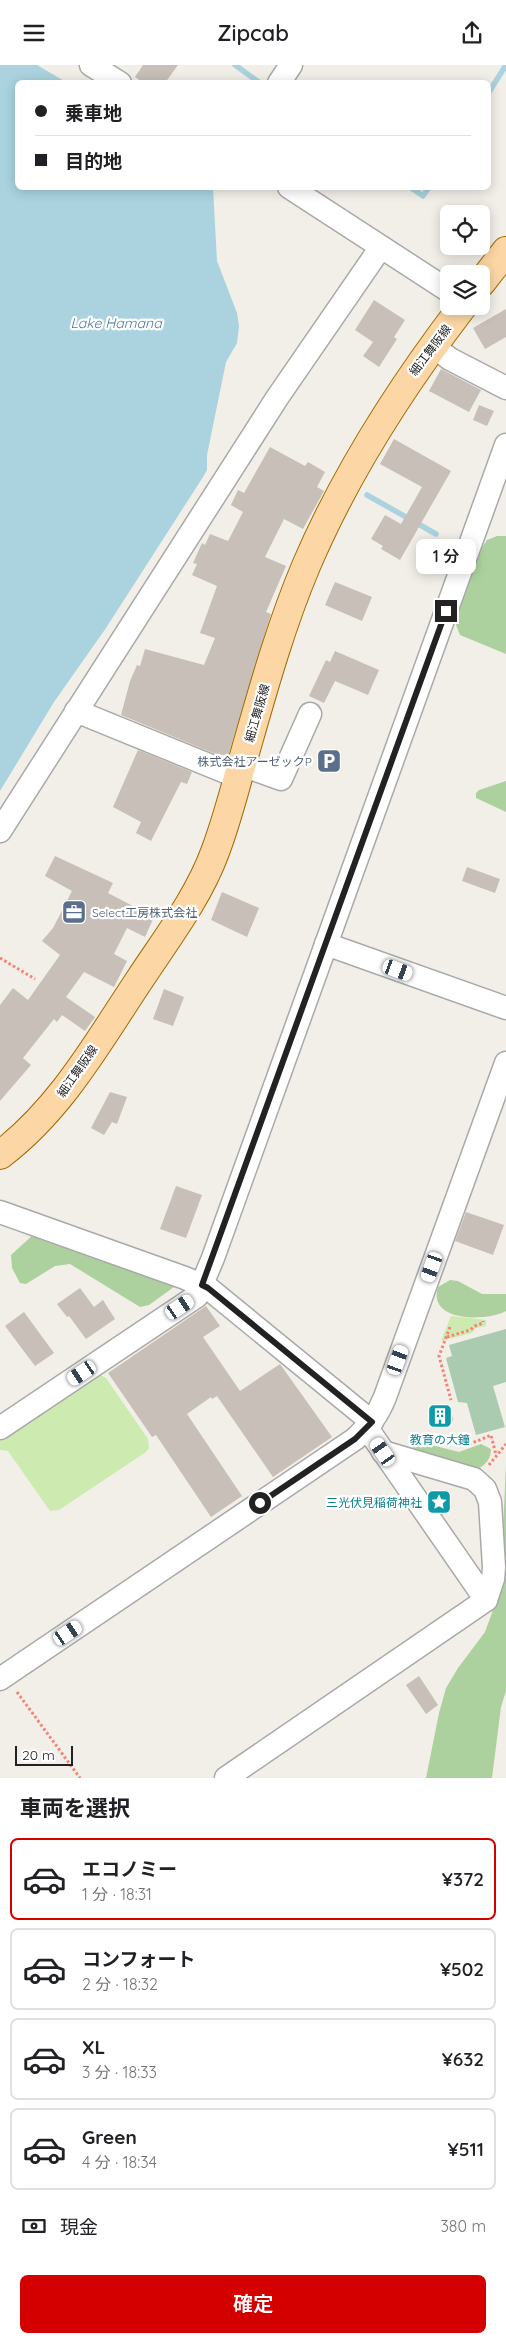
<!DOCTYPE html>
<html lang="ja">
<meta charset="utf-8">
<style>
body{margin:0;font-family:Quicksand,"Noto Sans JP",sans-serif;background:#f2f2f2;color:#202124;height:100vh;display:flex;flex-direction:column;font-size:19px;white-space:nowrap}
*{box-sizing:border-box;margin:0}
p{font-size:16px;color:#757577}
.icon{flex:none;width:28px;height:28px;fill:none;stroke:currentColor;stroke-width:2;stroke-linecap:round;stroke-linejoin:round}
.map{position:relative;height:1713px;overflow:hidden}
.panel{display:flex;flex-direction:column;background:#fff;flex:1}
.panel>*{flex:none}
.banner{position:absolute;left:15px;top:15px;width:476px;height:110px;border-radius:8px;box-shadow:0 2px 12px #0003;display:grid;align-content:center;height:110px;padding:0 20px;background:#fff}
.fabs{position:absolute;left:440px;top:140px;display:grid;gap:10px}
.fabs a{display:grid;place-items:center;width:50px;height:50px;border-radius:8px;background:#fff;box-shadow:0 2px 12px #0003;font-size:25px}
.scale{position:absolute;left:15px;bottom:12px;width:58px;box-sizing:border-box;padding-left:5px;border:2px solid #222;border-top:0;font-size:14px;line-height:18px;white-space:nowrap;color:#222;-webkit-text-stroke:4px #fff;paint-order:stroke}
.end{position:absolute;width:22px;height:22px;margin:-11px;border:6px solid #222;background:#fff;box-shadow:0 0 0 2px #fff}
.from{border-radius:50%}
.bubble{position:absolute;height:35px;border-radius:8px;background:#fff;box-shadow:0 2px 12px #0003;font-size:16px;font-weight:600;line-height:35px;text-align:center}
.car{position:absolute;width:15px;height:30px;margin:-15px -8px;border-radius:6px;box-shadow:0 0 4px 1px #0007;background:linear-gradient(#fff 24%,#345 0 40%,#fff 0 76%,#345 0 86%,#fff 0)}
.banner b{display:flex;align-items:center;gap:18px;height:48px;font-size:19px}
.banner b+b{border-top:1px solid #e0e0e0}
.banner i{width:12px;height:12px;background:#202124}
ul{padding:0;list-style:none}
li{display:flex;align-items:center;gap:15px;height:82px;margin:0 10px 8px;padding:0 10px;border:2px solid #e0e0e0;border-radius:8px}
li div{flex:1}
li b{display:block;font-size:19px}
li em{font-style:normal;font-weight:600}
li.current{border-color:#d40000}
li>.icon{width:45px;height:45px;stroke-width:1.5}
h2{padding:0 20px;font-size:22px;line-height:60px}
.pay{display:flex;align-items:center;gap:12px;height:55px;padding:0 20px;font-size:19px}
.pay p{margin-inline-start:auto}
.primary-button{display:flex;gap:10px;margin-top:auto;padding:10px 20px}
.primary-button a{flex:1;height:58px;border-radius:8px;background:#d40000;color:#fff;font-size:20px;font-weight:600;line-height:58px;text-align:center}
header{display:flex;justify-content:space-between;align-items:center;height:65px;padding:0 20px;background:#fff;font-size:22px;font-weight:600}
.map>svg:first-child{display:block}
</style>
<header><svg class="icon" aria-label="menu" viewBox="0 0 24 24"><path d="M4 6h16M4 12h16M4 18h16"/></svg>Zipcab<svg class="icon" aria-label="share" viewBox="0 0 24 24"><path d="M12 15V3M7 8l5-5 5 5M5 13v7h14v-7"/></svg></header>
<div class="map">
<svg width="506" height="1713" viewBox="0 0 506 1713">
<rect width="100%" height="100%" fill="#f2efe9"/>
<g fill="#cdebb0">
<polygon points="451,1251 486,1255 486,1261 476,1263 472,1268 441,1276"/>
<polygon points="97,1308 106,1313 148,1374 149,1383 146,1387 59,1445 50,1446 8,1386 0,1385 0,1371"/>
</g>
<g fill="#add19e">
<polygon points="497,471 506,471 506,589 460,570 456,560 458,548 481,484 487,475"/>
<polygon points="506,716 506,747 476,733 476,728 479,725"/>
<polygon points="34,1169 173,1217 174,1222 149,1240 140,1242 70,1199 55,1201 26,1219 20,1218 12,1203 11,1190"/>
<path d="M450 1215 458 1216 482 1229H506V1246C486 1257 427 1257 438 1222Z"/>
<path d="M420 1377 459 1387 481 1379 491 1384C491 1394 486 1399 478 1404L409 1385 412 1379Z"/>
<polygon points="506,1398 506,1626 501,1642 492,1713 426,1713 439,1648 446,1623 458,1603 485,1567 496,1537 501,1512"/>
</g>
<polygon fill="#aacbaf" points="506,1264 506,1317 493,1321 505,1362 476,1370 467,1338 458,1337 446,1293 452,1291 449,1280"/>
<polygon fill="#aad3df" points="0,0 37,0 66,17 18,18 18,122 213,123 217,196 237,248 239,261 237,278 226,297 207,390 207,405 203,412 106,563 54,637 0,726"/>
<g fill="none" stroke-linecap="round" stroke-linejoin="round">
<g stroke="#aad3df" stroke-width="5.5">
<polyline points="235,0 260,18"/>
<polyline points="489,27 506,0"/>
<polyline points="410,122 423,131 429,122"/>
<polyline points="367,430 436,469"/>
</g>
</g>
<g fill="#c7bfb8">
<polygon points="143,0 178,0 165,18 144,18 135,12"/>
<polygon points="374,235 405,255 394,272 397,274 379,302 363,291 373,277 355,265"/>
<polygon points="506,244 506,272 485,284 473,263"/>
<polygon points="441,304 481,325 469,347 429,326"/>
<polygon points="479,340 494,346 487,361 473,355"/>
<polygon points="394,374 451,406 400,495 381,484 383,481 371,474 385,450 401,459 422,422 380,399"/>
<polygon points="270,382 305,401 308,397 325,407 317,422 324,426 303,464 284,454 265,492 286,501 266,547 271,549 228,691 213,688 121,650 130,616 137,600 140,601 145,584 204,600 215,573 200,568 217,521 192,510 197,499 193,498 202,478 205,480 210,469 228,476 243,447 231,440 238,425 244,428"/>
<polygon points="335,517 372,532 362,556 325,540"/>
<polygon points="335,586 379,605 368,630 335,616 324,638 309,631 326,595 330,597"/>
<polygon points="138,685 192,707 187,719 181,717 151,776 136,768 141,757 113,742"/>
<polygon points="55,791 113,818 108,828 154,852 145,872 127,863 114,889 127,896 114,922 84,907 66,932 95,952 85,966 62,950 57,957 54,954 23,993 31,1000 0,1036 0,940 13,923 28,935 60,890 42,876 53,863 72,826 45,811"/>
<polygon points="467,802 500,814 495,828 462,816"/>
<polygon points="222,827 259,843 247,872 211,855"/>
<polygon points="164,924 184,932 173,961 153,954"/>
<polygon points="110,1027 127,1032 117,1059 112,1057 104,1070 91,1063"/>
<polygon points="176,1121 202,1130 186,1173 160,1164"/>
<polygon points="466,1147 504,1160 493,1190 455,1176"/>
<polygon points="80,1223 94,1242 103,1235 115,1254 86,1274 69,1251 67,1252 57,1239"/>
<polygon points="206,1241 220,1261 203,1272 240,1326 280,1299 332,1372 273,1412 217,1331 212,1334 211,1332 187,1349 242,1431 211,1452 156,1370 152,1372 108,1308"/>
<polygon points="24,1247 54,1288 35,1301 5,1261"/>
<polygon points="434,1340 451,1344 453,1355 448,1363 429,1359 428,1348"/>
<polygon points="419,1611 438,1640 426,1649 406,1620"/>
</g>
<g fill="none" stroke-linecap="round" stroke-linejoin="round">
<defs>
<g id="minor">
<polyline points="91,0 120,18"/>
<polyline points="279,18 291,0"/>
<polyline points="289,122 449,226"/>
<polyline points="433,281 450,294 506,323"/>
<polyline points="76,646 238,712"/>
<polyline points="242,700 281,714 310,649"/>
<polyline points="0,766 277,333 381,182"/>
<polyline points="326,879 506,943"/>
<polyline points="0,1147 185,1213 208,1223 372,1357"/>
<polyline points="0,1363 197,1231 213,1193 506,380"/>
<polyline points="383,1387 474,1414 485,1424 490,1437 494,1502 493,1514 486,1535"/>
<path d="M0 1614 355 1374C369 1361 378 1350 385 1332L506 998"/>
<polyline points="226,1713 486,1535 367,1363"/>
</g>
<g id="major">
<polyline points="481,218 506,186"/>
<path d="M0 1090C61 1044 98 977 140 914 167 873 198 833 215 787 226 758 234 728 242 698 261 632 279 565 306 501 346 407 401 322 463 241"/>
</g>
</defs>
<use href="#minor" stroke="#a9a9a9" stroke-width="25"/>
<use href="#major" stroke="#a06b00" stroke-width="30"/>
<g stroke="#fa8072" stroke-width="3" stroke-dasharray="2.5 2.5" stroke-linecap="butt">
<polyline points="0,893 35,914"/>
<polyline points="450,1262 439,1291 451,1335"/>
<polyline points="447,1272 470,1265 475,1261 483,1258 483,1256"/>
<polyline points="456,1371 470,1379 491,1370 496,1390"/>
<polyline points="489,1400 506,1379"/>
<polyline points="17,1627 80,1713"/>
</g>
<use href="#minor" stroke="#fff" stroke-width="22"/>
<use href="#major" stroke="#fcd6a4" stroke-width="28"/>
</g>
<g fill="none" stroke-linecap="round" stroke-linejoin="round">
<polyline stroke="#222" stroke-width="6" points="260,1438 355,1374 372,1357 208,1223 202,1220 446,546"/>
</g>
<defs>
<symbol id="parking-square" viewBox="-11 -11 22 22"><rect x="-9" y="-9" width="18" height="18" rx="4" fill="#5c6f8a" stroke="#fff"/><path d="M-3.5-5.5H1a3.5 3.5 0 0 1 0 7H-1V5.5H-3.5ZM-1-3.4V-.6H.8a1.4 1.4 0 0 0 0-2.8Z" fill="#fff"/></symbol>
<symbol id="office-square" viewBox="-11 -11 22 22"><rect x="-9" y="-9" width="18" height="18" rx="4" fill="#5c6f8a" stroke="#fff"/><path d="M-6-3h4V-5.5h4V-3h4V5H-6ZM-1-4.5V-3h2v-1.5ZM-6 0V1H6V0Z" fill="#fff"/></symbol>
<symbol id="building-square" viewBox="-11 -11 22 22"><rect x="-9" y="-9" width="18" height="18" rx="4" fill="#0f9aa8" stroke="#fff"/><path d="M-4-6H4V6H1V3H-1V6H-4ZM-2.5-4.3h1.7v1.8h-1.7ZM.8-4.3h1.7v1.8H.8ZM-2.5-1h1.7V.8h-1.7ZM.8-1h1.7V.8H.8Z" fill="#fff"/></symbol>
<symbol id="sight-square" viewBox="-11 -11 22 22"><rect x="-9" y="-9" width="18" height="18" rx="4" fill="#0f9aa8" stroke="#fff"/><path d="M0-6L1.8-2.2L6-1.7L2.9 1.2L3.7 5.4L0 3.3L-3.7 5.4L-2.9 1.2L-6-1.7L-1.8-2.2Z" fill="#fff"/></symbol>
</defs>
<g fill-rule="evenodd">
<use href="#parking-square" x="315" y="682" width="28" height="28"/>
<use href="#office-square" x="60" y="833" width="28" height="28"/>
<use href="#building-square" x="426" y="1337" width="28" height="28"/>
<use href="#sight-square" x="425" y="1423" width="28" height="28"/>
</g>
<g text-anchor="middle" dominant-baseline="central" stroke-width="4.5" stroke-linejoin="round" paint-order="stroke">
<g font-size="12" fill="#222" stroke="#fff">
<text transform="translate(430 285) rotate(-53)">細江舞阪線</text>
<text transform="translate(257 648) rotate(-74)">細江舞阪線</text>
<text transform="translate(77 1006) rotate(-55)">細江舞阪線</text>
</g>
<g font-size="12" fill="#4e5e75" stroke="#fff" text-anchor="end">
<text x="312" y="696">株式会社アーゼックP</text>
<text x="92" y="847" text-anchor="start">Select工房株式会社</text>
</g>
<g font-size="12" fill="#0d838f" stroke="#fff">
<text x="440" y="1374">教育の大鐘</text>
<text x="422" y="1437" text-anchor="end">三光伏見稲荷神社</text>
</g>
<g font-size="14" font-style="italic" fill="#4a7aab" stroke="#fff">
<text x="116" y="258">Lake Hamana</text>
</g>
</g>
</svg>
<div class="fabs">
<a><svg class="icon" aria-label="locate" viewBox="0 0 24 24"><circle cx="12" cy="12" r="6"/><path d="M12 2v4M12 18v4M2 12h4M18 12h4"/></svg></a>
<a><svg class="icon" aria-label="layers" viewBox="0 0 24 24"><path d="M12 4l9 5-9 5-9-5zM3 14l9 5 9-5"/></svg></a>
</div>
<div class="scale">20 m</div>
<i class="end from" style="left:260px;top:1438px"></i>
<i class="end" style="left:446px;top:546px"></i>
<div class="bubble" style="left:416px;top:474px;width:60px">1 分</div>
<i class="car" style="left:398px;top:905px;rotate:110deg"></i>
<i class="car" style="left:432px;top:1202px;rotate:200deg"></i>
<i class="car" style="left:180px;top:1242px;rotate:56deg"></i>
<i class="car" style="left:398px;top:1295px;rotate:20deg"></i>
<i class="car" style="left:82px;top:1308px;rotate:236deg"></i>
<i class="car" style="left:383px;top:1387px;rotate:325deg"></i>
<i class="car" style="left:68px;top:1568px;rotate:56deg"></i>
<div class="banner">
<b><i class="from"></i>乗車地</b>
<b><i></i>目的地</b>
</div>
</div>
<section class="panel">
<h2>車両を選択</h2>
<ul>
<li class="current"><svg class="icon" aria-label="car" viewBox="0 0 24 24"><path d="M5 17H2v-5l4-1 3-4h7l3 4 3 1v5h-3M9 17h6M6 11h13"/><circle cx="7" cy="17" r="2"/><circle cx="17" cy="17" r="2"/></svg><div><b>エコノミー</b><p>1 分 · 18:31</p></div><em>¥372</em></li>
<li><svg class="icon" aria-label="car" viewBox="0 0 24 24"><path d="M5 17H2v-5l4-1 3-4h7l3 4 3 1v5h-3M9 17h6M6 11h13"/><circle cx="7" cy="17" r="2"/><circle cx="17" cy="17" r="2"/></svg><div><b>コンフォート</b><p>2 分 · 18:32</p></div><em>¥502</em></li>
<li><svg class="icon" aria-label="car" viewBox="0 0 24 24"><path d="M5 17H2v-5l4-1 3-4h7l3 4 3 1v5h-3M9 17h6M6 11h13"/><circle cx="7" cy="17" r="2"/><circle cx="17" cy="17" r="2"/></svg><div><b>XL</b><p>3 分 · 18:33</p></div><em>¥632</em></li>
<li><svg class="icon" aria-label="car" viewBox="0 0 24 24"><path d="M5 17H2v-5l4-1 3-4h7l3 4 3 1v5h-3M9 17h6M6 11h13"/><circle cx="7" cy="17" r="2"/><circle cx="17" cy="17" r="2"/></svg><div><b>Green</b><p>4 分 · 18:34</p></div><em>¥511</em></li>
</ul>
<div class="pay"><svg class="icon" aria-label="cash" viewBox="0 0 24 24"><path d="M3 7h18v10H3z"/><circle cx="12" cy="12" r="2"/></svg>現金<p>380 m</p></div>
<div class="primary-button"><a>確定</a></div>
</section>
